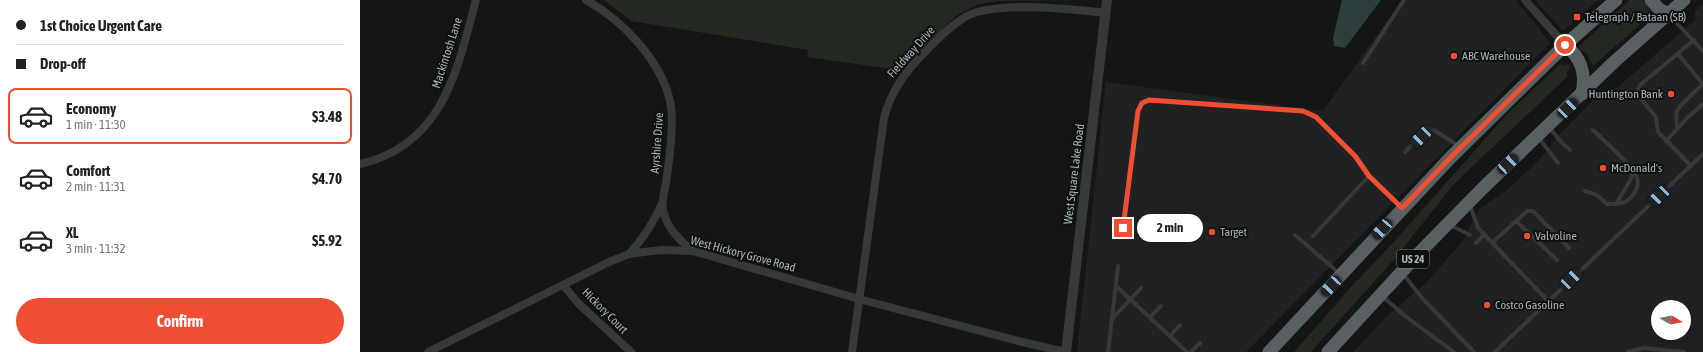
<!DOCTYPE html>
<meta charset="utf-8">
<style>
body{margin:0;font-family:"Asap Condensed",sans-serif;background:#f6f6f6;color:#222;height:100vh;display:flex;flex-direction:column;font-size:15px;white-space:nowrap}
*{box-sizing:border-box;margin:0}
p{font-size:13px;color:#767676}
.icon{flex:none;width:22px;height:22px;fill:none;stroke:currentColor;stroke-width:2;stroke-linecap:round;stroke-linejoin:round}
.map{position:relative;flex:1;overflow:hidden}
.details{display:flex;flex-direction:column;background:#fff;width:360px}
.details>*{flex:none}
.guide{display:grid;align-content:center;height:88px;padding:0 16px;background:#fff}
.needle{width:26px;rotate:99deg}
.fabs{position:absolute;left:1291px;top:300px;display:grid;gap:8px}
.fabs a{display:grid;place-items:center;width:40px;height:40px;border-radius:50%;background:#fff;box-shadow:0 2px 10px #0003;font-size:20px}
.end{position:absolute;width:18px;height:18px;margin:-9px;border:5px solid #ef4e32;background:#fff;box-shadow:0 0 0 2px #fff}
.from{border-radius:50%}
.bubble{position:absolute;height:28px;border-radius:14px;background:#fff;box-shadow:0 2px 10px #0003;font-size:13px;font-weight:700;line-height:28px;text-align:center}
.car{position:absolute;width:12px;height:24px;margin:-12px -6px;border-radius:5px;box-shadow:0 0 3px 1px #0007;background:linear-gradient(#222 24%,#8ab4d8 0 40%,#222 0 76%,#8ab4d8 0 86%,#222 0)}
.guide b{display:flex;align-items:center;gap:14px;height:38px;font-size:15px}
.guide b+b{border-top:1px solid #e0e0e0}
.guide i{width:10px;height:10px;background:#222}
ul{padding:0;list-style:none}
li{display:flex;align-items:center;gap:12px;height:56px;margin:0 8px 6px;padding:0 8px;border:2px solid transparent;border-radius:8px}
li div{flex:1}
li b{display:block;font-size:15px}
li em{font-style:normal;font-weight:700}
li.on{border-color:#ef4e32}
li>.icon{width:36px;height:36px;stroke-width:1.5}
.button{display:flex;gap:8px;margin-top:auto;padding:8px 16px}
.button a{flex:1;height:46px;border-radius:24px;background:#ef4e32;color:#fff;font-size:16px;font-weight:700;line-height:46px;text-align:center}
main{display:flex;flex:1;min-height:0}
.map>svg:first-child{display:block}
</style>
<main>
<section class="details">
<div class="guide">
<b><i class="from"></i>1st Choice Urgent Care</b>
<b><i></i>Drop-off</b>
</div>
<ul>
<li class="on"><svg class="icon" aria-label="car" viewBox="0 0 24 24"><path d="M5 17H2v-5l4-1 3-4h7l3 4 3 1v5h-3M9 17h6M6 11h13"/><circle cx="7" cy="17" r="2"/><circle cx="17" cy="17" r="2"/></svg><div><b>Economy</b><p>1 min · 11:30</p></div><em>$3.48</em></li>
<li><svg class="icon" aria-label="car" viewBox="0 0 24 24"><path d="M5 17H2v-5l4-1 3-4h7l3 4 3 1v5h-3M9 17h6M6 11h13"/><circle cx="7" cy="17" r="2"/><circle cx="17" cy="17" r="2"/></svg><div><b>Comfort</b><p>2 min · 11:31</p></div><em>$4.70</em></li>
<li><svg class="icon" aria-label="car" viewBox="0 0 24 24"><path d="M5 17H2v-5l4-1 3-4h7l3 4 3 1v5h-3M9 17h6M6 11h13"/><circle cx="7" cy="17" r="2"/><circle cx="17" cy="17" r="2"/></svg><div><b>XL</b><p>3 min · 11:32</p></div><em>$5.92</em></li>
</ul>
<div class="button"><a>Confirm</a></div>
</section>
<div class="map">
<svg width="1343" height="352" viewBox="0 0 1343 352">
<rect width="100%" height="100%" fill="#141515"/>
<g fill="#202122" fill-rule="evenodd">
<polygon points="1042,0 1156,0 1190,43 886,352 717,352 746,82 963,111"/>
<polygon points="1175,0 1238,0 1203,31"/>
<path d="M1343 4V352H993L1029 314 1067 282 1103 241 1119 209 1146 191 1178 161 1202 132 1235 98 1258 87 1335 20V11ZM1298 307H1324V333H1298Z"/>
</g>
<g fill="#232820">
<polygon points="244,0 738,0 637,1 619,4 597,15 545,66 532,69 447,57 448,50 271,21"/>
<polygon points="1270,0 1283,0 1293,13 1233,66 1227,54 1219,48 1219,46"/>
<polygon points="1201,63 1203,65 1209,64 1209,69 1206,74 1208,76 1094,184 1031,263 951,352 934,352 991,287 1031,245 1149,112"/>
</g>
<polygon fill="#2d3e3d" points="982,0 1021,0 985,48 974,46 973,38"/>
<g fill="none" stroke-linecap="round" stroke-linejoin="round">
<g stroke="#35393a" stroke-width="4">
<polyline points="1310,16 1343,51"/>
<polyline points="1318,54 1343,84"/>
<polyline points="1003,63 1044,0"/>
<polyline points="1189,127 1201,142 1210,150"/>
<polyline points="1317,129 1316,112 1322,104 1343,84"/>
<polyline points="1179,138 1198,163"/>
<polyline points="1306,141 1328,117 1343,104"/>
<polyline points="1045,152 1068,129 1075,131 1099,146"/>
<polyline points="1331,166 1298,132 1296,117 1276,93 1280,85 1334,40"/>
<path d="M1225 191 1237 195 1247 204C1259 204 1268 204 1274 193 1277 189 1279 183 1277 178 1274 166 1243 140 1233 130"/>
<polyline points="1256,204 1271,179 1273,171"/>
<polyline points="1110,205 1118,228 1188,301"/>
<polyline points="1156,221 1197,260"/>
<polyline points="1090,225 1110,235"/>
<polyline points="762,235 778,111 782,103 789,100 943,111 956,117 995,156 1009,176 1041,207"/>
<polyline points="935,235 979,273"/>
<polyline points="953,236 1009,176"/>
<polyline points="1116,243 1124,235"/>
<polyline points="1132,243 1167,211 1173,211 1209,248"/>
<polyline points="1043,274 1062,298 1114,352"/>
<polyline points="756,286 827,352"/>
<polyline points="1022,296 1045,316 1094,352"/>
<polyline points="790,317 801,306"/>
<polyline points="753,318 781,288"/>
<polyline points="810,336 820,325"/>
<polyline points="748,352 758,266"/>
<polyline points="831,352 840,343"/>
<polyline points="1135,352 1343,154"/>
<polyline points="1268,352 1284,348 1324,352"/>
</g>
<g stroke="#35393a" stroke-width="8">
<path d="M226 0C262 20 300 59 310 101 313 113 312 127 311 140 310 154 308 169 306 183 304 191 302 201 303 210 306 226 320 241 333 251"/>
<polyline points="1165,0 1205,45"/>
<path d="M0 164C83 145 97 71 116 0"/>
<path d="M269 254C283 239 294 222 302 203"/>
<polyline points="203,285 219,304 271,352"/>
<polyline points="68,352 249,262 269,254 284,252 302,250 333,251 499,299 658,341 705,352"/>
<path d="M492 352 524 118C531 91 545 71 565 52 578 38 592 24 609 15 640 1 712 9 746 13"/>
</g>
<polyline stroke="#35393a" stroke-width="10" points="706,352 747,0"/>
<g stroke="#596062" stroke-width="13">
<polyline points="1291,0 1299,9 1309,14"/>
<path d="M1205 45C1222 58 1226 74 1222 94"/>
<polyline points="909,352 1090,158 1205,45 1256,0"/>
<polyline points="968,352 1059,253 1123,188 1254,62 1324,0"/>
</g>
</g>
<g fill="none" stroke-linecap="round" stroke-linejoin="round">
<polyline stroke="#ef4e32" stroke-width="5" points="763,228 778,111 782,103 789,100 943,111 956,117 995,156 1009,176 1042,208 1090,158 1205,45"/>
</g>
<g fill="#ef4e32" stroke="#0f1010" stroke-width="1.5">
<rect x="1213" y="13" width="8" height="8" rx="2"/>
<circle cx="1094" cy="56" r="4"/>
<circle cx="1311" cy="94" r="4"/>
<circle cx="1243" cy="168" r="4"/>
<circle cx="852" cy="232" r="4"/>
<circle cx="1167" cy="236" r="4"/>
<circle cx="1127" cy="305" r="4"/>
</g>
<g text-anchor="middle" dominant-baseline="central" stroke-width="4" stroke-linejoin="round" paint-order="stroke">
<rect fill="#0f1010" stroke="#798284" stroke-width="1" x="1037" y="250" width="32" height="18" rx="3"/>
<g font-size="11" font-weight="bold" fill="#a6b3b6">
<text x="1053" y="259">US 24</text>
</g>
<g font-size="12" fill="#a6b3b6" stroke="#0f1010" text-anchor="start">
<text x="1225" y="17">Telegraph / Bataan (SB)</text>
<text x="1102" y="56">ABC Warehouse</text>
<text x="1303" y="94" text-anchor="end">Huntington Bank</text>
<text x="1251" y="168">McDonald's</text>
<text x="860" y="232">Target</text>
<text x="1175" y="236">Valvoline</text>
<text x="1135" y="305">Costco Gasoline</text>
</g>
<g font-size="12" fill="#a6b3b6" stroke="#0f1010">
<text transform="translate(551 52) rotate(-48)">Fieldway Drive</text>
<text transform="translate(87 53) rotate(-72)">Mackintosh Lane</text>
<text transform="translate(297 143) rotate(-86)">Ayrshire Drive</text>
<text transform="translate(714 174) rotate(-83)">West Square Lake Road</text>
<text transform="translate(383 254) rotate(15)">West Hickory Grove Road</text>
<text transform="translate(245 311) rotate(45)">Hickory Court</text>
</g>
</g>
</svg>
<div class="fabs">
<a><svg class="needle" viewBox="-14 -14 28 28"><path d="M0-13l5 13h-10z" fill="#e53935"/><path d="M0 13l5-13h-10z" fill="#767676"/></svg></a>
</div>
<i class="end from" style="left:1205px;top:45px"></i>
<i class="end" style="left:763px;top:228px"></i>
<div class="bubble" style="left:777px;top:214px;width:66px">2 min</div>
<i class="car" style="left:1208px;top:108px;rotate:46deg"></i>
<i class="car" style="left:1061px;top:137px;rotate:225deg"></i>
<i class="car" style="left:1148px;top:164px;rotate:47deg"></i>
<i class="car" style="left:1299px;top:196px;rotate:226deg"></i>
<i class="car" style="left:1022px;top:229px;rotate:222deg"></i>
<i class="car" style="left:1211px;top:279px;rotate:46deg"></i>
<i class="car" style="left:971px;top:286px;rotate:223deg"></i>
</div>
</main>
